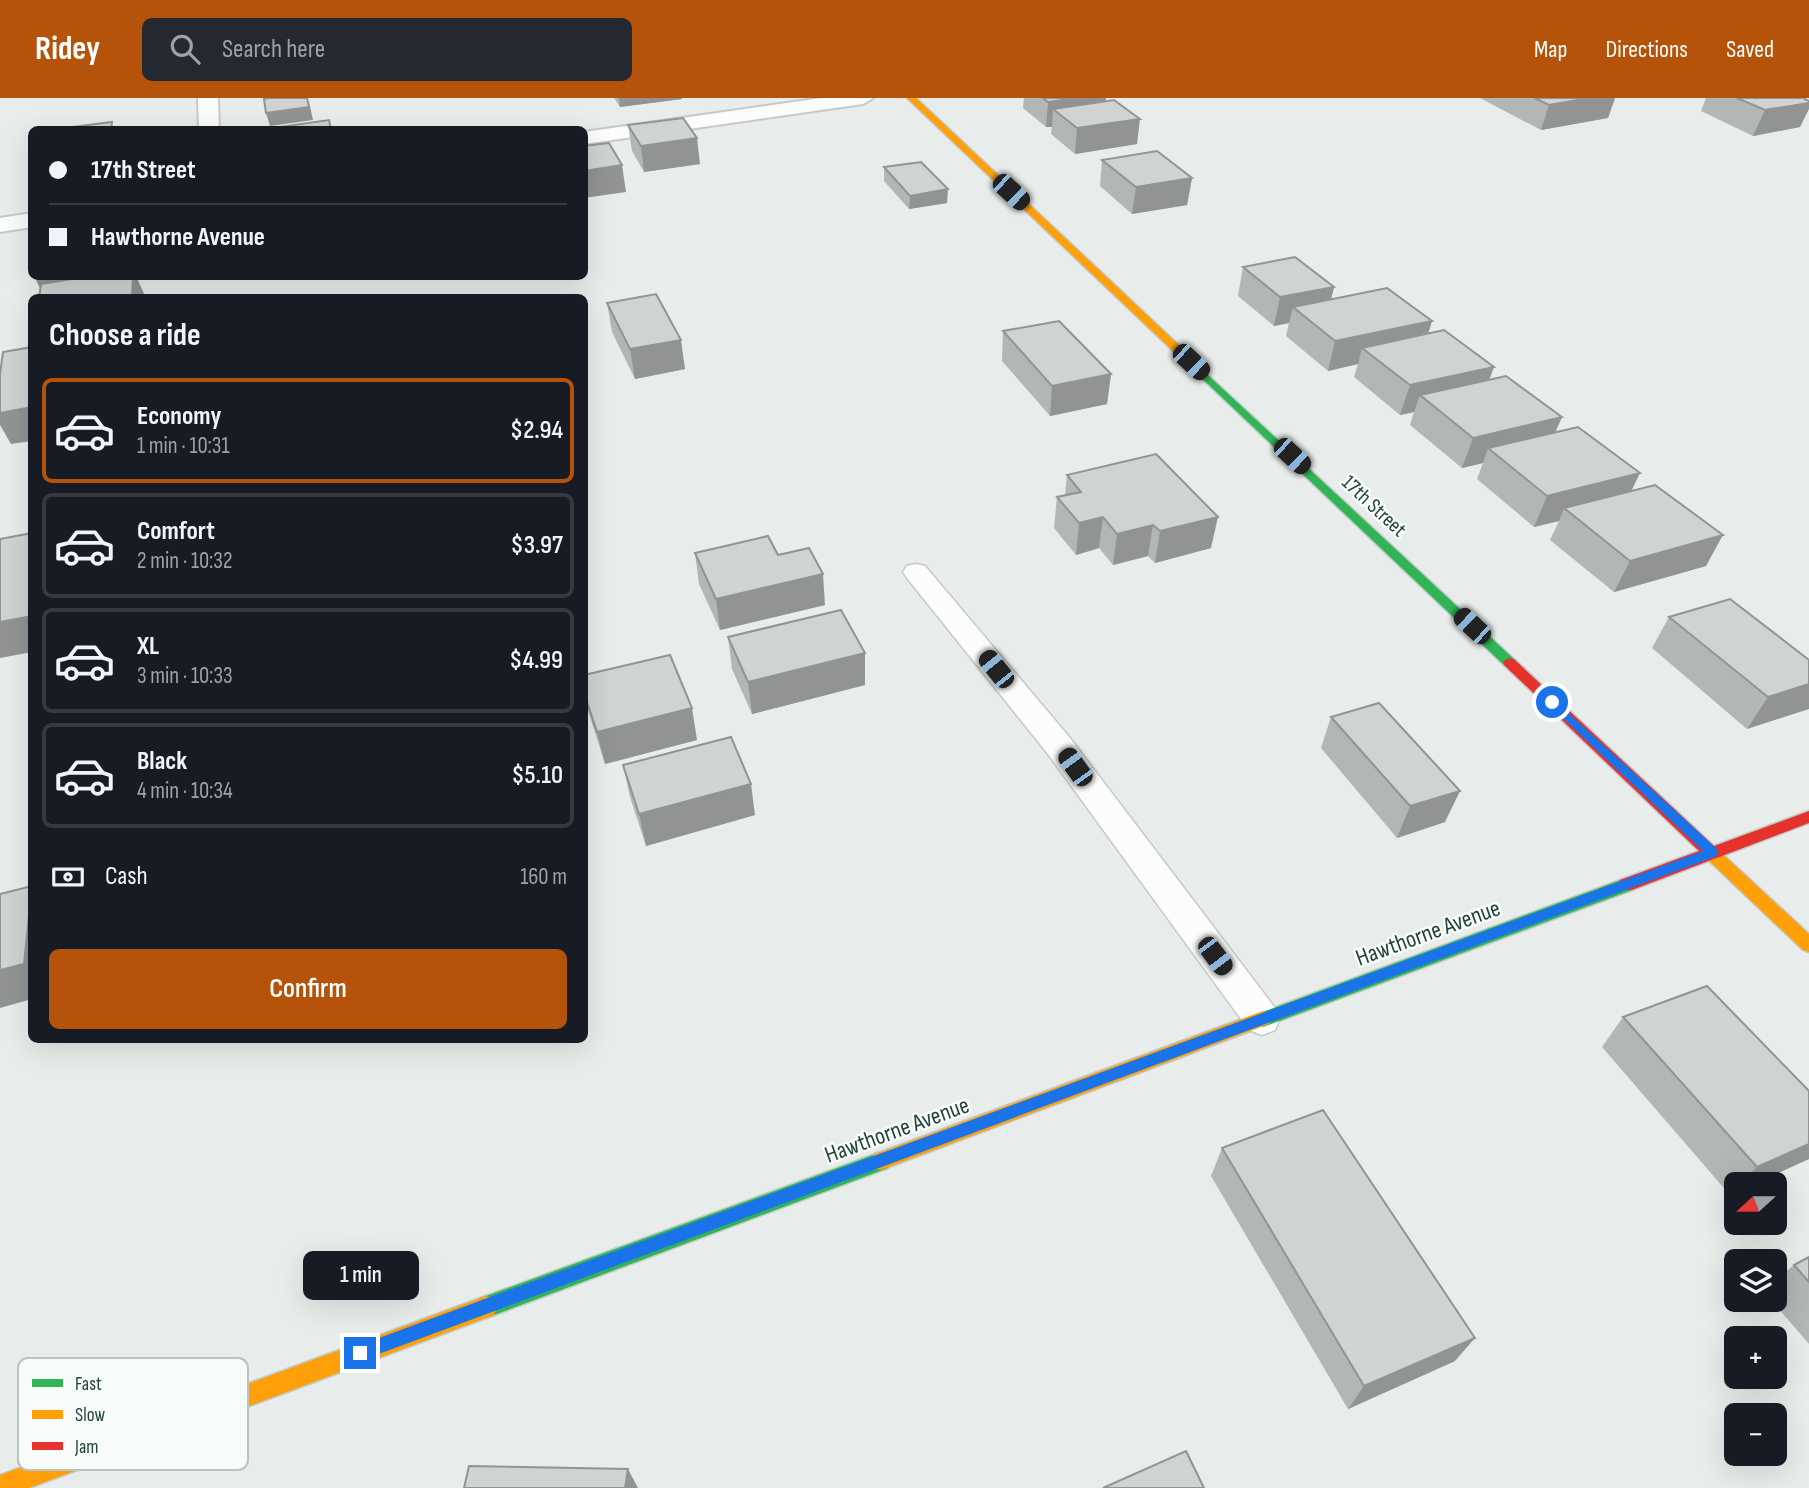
<!DOCTYPE html>
<meta charset="utf-8">
<style>
body{margin:0;font-family:"Sofia Sans Condensed",sans-serif;background:#242831;color:#f1f3f6;height:100vh;display:flex;flex-direction:column;font-size:26px;white-space:nowrap}
*{box-sizing:border-box;margin:0}
p{font-size:23px;color:#9ea1a6}
.icon{flex:none;width:38px;height:38px;fill:none;stroke:currentColor;stroke-width:2;stroke-linecap:round;stroke-linejoin:round}
.map{position:relative;flex:1;overflow:hidden}
.side{position:absolute;left:28px;top:196px;width:560px;height:749px;display:flex;flex-direction:column;background:#171b24;border-radius:10px;box-shadow:0 7px 28px #0002}
.side>*{flex:none}
.top-card{position:absolute;left:28px;top:28px;width:560px;height:154px;border-radius:10px;box-shadow:0 7px 28px #0002;display:grid;align-content:center;height:154px;padding:0 21px;background:#171b24}
.needle{width:46px;rotate:249deg}
.buttons{position:absolute;left:1724px;top:1074px;display:grid;gap:14px}
.buttons a{display:grid;place-items:center;width:63px;height:63px;border-radius:10px;background:#171b24;box-shadow:0 7px 28px #0002;font-size:35px}
.end{position:absolute;width:32px;height:32px;margin:-16px;border:9px solid #1a73e8;background:#fff;box-shadow:0 0 0 4px #fff}
.from{border-radius:50%}
.bubble{position:absolute;height:49px;border-radius:10px;background:#171b24;box-shadow:0 7px 28px #0002;font-size:23px;font-weight:600;line-height:49px;text-align:center}
.car{position:absolute;width:21px;height:42px;margin:-21px -10px;border-radius:9px;box-shadow:0 0 5px 2px #0007;background:linear-gradient(#222 24%,#8ab4d8 0 40%,#222 0 76%,#8ab4d8 0 86%,#222 0)}
.top-card b{display:flex;align-items:center;gap:24px;height:66px;font-size:26px}
.top-card b+b{border-top:2px solid #363941}
.top-card i{width:18px;height:18px;background:#f1f3f6}
ul{padding:0;list-style:none}
li{display:flex;align-items:center;gap:21px;height:105px;margin:0 14px 10px;padding:0 7px;border:4px solid #363941;border-radius:10px}
li div{flex:1}
li b{display:block;font-size:26px}
li em{font-style:normal;font-weight:600}
li.active{border-color:#b45309}
li>.icon{width:63px;height:63px;stroke-width:1.5}
h2{padding:0 21px;font-size:32px;line-height:84px}
.pay{display:flex;align-items:center;gap:18px;height:77px;padding:0 21px;font-size:26px}
.pay p{margin-inline-start:auto}
.action{display:flex;gap:14px;margin-top:auto;padding:14px 21px}
.action a{flex:1;height:80px;border-radius:10px;background:#b45309;color:#fff;font-size:28px;font-weight:600;line-height:80px;text-align:center}
header{display:flex;align-items:center;gap:42px;box-sizing:border-box;height:98px;padding:0 35px;background:#b45309;color:#fff}
header strong{font-size:33px}
nav{display:flex;gap:38px;margin-inline-start:auto;font-size:24px}
.search{width:490px;height:63px;background:#242831;display:flex;align-items:center;gap:18px;box-sizing:border-box;padding:0 24px;border-radius:10px;color:#9ea1a6;font-size:26px}
.map>svg:first-child{display:block}
</style>
<header>
<strong>Ridey</strong>
<div class="search"><svg class="icon" aria-label="search" viewBox="0 0 24 24"><circle cx="10" cy="10" r="6"/><path d="M15 15l6 6"/></svg>Search here</div>
<nav><a>Map</a><a>Directions</a><a>Saved</a></nav>
</header>
<div class="map">
<svg width="1809" height="1390" viewBox="0 0 1809 1390">
<rect width="100%" height="100%" fill="#e8edeb"/>
<g fill="none" stroke-linecap="round" stroke-linejoin="round">
<defs>
<polygon id="lane" points="916,466 925,468 1070,640 1275,910 1280,921 1275,932 1262,937 1249,932 1048,656 907,480 903,474 907,468"/>
<g id="street">
<polygon points="198,0 218,0 219,32 199,32"/>
<polygon points="822,0 873,0 863,6 584,46 584,34"/>
<polygon points="32,115 32,129 0,134 0,120"/>
</g>
<g id="fast">
<polygon points="1195,265 1515,562 1517,565 1515,568 1505,568 1191,270 1190,268"/>
<polygon points="1626,780 1632,782 1634,787 1632,792 1263,929 1257,926 1254,921 1257,916"/>
<polygon points="881,1054 888,1056 891,1063 888,1070 486,1220 478,1217 475,1209 478,1201 486,1198"/>
</g>
<g id="slow">
<polygon points="907,0 916,0 1199,266 1199,270 1191,270"/>
<polygon points="1710,748 1716,750 1809,836 1809,854 1803,852 1704,758 1702,754 1704,750"/>
<polygon points="1263,913 1269,916 1272,921 1269,926 881,1072 874,1070 871,1063 874,1056 881,1054"/>
<polygon points="486,1198 494,1201 497,1209 494,1217 486,1220 29,1390 0,1390 0,1377"/>
</g>
<polygon id="jam" points="1510,560 1515,562 1714,748 1809,713 1809,725 1632,792 1620,792 1618,787 1620,782 1699,753 1505,568 1503,565 1505,562"/>
</defs>
<use href="#lane" stroke="#c5cac8" stroke-width="3"/>
<use href="#street" stroke="#c5cac8" stroke-width="4"/>
<use href="#fast" stroke="#c3cbc8" stroke-width="3"/>
<use href="#slow" stroke="#c3cbc8" stroke-width="3"/>
<use href="#jam" stroke="#c3cbc8" stroke-width="3"/>
<use href="#lane" fill="#fcfcfc" fill-rule="evenodd"/>
<use href="#street" fill="#fcfcfc" fill-rule="evenodd"/>
<use href="#fast" fill="#30b455" fill-rule="evenodd"/>
<use href="#slow" fill="#ff9f0a" fill-rule="evenodd"/>
<use href="#jam" fill="#e5322d" fill-rule="evenodd"/>
</g>
<g fill="#b2b6b5">
<polygon points="614,0 682,0 682,1 620,9"/>
<polygon points="1024,0 1106,0 1105,3 1137,46 1075,56 1051,36 1052,29 1046,29 1023,10"/>
<polygon points="1480,0 1615,0 1608,20 1541,32"/>
<polygon points="1706,0 1803,0 1800,29 1753,38 1701,13"/>
<polygon points="628,27 700,66 644,74 632,53"/>
<polygon points="1102,62 1192,80 1187,107 1132,116 1100,88"/>
<polygon points="884,69 947,105 909,111 884,83"/>
<polygon points="1243,169 1334,189 1331,201 1432,223 1428,236 1489,282 1631,393 1706,468 1614,494 1550,442 1559,423 1534,429 1477,381 1483,365 1462,370 1410,327 1414,314 1400,317 1354,279 1358,266 1328,273 1286,238 1289,225 1274,228 1238,198"/>
<polygon points="607,205 685,271 635,281 612,234"/>
<polygon points="1003,233 1111,276 1107,306 1050,318 1002,263"/>
<polygon points="1067,377 1211,450 1155,465 1148,458 1113,467 1099,450 1076,457 1054,430 1057,399 1065,397"/>
<polygon points="695,455 778,457 825,507 720,532 699,486"/>
<polygon points="1669,519 1809,562 1747,631 1652,550"/>
<polygon points="728,539 865,587 752,616 732,571"/>
<polygon points="584,577 697,642 605,666 584,600"/>
<polygon points="1331,619 1445,724 1397,740 1321,650"/>
<polygon points="623,667 755,717 646,748 630,699"/>
<polygon points="1623,919 1809,1061 1751,1087 1736,1087 1736,1093 1729,1096 1602,949"/>
<polygon points="1222,1050 1455,1263 1348,1311 1211,1078"/>
<polygon points="1809,1159 1809,1246 1771,1202 1774,1202 1774,1183 1794,1167"/>
</g>
<g fill="#919493">
<polygon points="307,0 310,8 313,22 270,28 266,15"/>
<polygon points="619,0 682,0 682,1 620,9"/>
<polygon points="1076,0 1106,0 1104,21 1053,11 1052,29 1046,29 1048,4"/>
<polygon points="1589,0 1615,0 1608,20 1541,32 1549,7"/>
<polygon points="1809,5 1809,11 1800,29 1753,38 1765,12"/>
<polygon points="1140,21 1137,46 1075,56 1077,30"/>
<polygon points="697,40 700,66 644,74 641,48"/>
<polygon points="622,67 626,94 584,100 584,73"/>
<polygon points="1192,80 1187,107 1132,116 1136,89"/>
<polygon points="948,91 947,105 909,111 910,98"/>
<polygon points="34,178 129,178 43,196"/>
<polygon points="133,178 136,178 146,200 123,200"/>
<polygon points="1334,189 1327,218 1293,209 1289,225 1274,228 1280,199"/>
<polygon points="1432,223 1423,252 1362,250 1358,266 1328,273 1335,243"/>
<polygon points="681,242 685,271 635,281 630,251"/>
<polygon points="1494,269 1483,299 1420,297 1414,314 1400,317 1410,287"/>
<polygon points="1111,276 1107,306 1050,318 1052,288"/>
<polygon points="32,309 32,343 11,346 0,327 0,315"/>
<polygon points="1562,319 1549,349 1488,350 1483,365 1462,370 1473,340"/>
<polygon points="1640,375 1625,406 1564,410 1559,423 1534,429 1547,398"/>
<polygon points="1103,419 1099,450 1076,457 1079,425"/>
<polygon points="1218,419 1211,450 1155,465 1160,433"/>
<polygon points="1153,427 1148,458 1113,467 1117,436"/>
<polygon points="1723,437 1706,468 1614,494 1630,463"/>
<polygon points="823,476 825,507 720,532 716,501"/>
<polygon points="32,518 32,554 0,560 0,524"/>
<polygon points="865,555 865,587 752,616 748,584"/>
<polygon points="1809,586 1809,611 1747,631 1768,599"/>
<polygon points="692,610 697,642 605,666 597,634"/>
<polygon points="751,686 755,717 646,748 639,716"/>
<polygon points="1460,693 1445,724 1397,740 1410,708"/>
<polygon points="32,791 32,901 0,910 0,872"/>
<polygon points="1809,1046 1809,1061 1751,1087 1739,1087 1757,1069"/>
<polygon points="1475,1240 1455,1263 1348,1311 1364,1288"/>
<polygon points="628,1371 638,1390 625,1390"/>
</g>
<g fill="#cfd4d2" stroke="#919493" stroke-width="2">
<polygon points="269,0 307,0 309,9 266,15 264,1"/>
<polygon points="1043,0 1076,0 1048,4"/>
<polygon points="1535,0 1589,0 1549,7"/>
<polygon points="1737,0 1803,0 1809,3 1809,5 1765,12"/>
<polygon points="1114,2 1140,21 1077,30 1053,11"/>
<polygon points="683,20 697,40 641,48 628,27"/>
<polygon points="329,22 331,32 265,32 265,31"/>
<polygon points="112,24 111,32 49,32"/>
<polygon points="609,45 622,67 584,73 584,48"/>
<polygon points="1157,53 1192,80 1136,89 1102,62"/>
<polygon points="921,64 948,91 910,98 884,69"/>
<polygon points="32,150 32,167 29,168"/>
<polygon points="1295,159 1334,189 1280,199 1243,169"/>
<polygon points="90,178 133,178 132,198 123,200 39,200 41,186"/>
<polygon points="1387,190 1432,223 1335,243 1293,209"/>
<polygon points="656,196 681,242 630,251 607,205"/>
<polygon points="1059,223 1111,276 1052,288 1003,233"/>
<polygon points="1444,232 1494,269 1410,287 1362,250"/>
<polygon points="32,249 32,309 0,315 0,276 3,254"/>
<polygon points="1506,278 1562,319 1473,340 1420,297"/>
<polygon points="1578,329 1640,375 1547,398 1488,350"/>
<polygon points="1156,356 1218,419 1160,433 1153,427 1117,436 1103,419 1079,425 1057,399 1081,394 1067,377"/>
<polygon points="1655,387 1723,437 1630,463 1564,410"/>
<polygon points="32,435 32,518 0,524 0,441"/>
<polygon points="768,438 778,457 809,450 823,476 716,501 695,455"/>
<polygon points="1730,501 1809,562 1809,586 1768,599 1669,519"/>
<polygon points="841,512 865,555 748,584 728,539"/>
<polygon points="670,557 692,610 597,634 584,595 584,577"/>
<polygon points="1379,605 1460,693 1410,708 1331,619"/>
<polygon points="731,639 751,686 639,716 623,667"/>
<polygon points="32,788 24,866 0,872 0,796"/>
<polygon points="1707,888 1809,993 1809,1046 1757,1069 1623,919"/>
<polygon points="1323,1012 1475,1240 1364,1288 1222,1050"/>
<polygon points="1809,1159 1809,1184 1794,1167"/>
<polygon points="1186,1353 1204,1390 1103,1390"/>
<polygon points="469,1368 628,1371 625,1390 464,1390"/>
</g>
<polygon fill="#1a73e8" points="1552,600 1717,751 1717,758 360,1263 355,1261 353,1255 355,1250 360,1247 1703,753 1548,606 1548,601"/>
<g text-anchor="middle" dominant-baseline="central" stroke-width="5" stroke-linejoin="round" paint-order="stroke">
<g font-size="21" fill="#24423a" stroke="#f7fbf9">
<text transform="translate(1374 408) rotate(43)">17th Street</text>
</g>
<g font-size="24" fill="#24423a" stroke="#f7fbf9">
<text transform="translate(1428 835) rotate(-20)">Hawthorne Avenue</text>
<text transform="translate(897 1032) rotate(-20)">Hawthorne Avenue</text>
</g>
</g>
<rect x="18" y="1260" width="230" height="112" rx="10" fill="#f7fbf9" stroke="#b8c4c0" stroke-width="2"/>
<rect x="32" y="1281" width="31" height="8" fill="#30b455"/>
<rect x="32" y="1312" width="31" height="9" fill="#ff9f0a"/>
<rect x="32" y="1344" width="31" height="8" fill="#e5322d"/>
<g font-size="19" fill="#24423a">
<text x="75" y="1292">Fast</text>
<text x="75" y="1323">Slow</text>
<text x="75" y="1355">Jam</text>
</g>
</svg>
<div class="buttons">
<a><svg class="needle" viewBox="-14 -14 28 28"><path d="M0-13l5 13h-10z" fill="#e53935"/><path d="M0 13l5-13h-10z" fill="#9ea1a6"/></svg></a>
<a><svg class="icon" aria-label="layers" viewBox="0 0 24 24"><path d="M12 4l9 5-9 5-9-5zM3 14l9 5 9-5"/></svg></a>
<a>+</a>
<a>−</a>
</div>
<i class="end from" style="left:1552px;top:604px"></i>
<i class="end" style="left:360px;top:1255px"></i>
<div class="bubble" style="left:303px;top:1153px;width:116px">1 min</div>
<i class="car" style="left:1011px;top:94px;rotate:133deg"></i>
<i class="car" style="left:1191px;top:264px;rotate:133deg"></i>
<i class="car" style="left:1292px;top:358px;rotate:133deg"></i>
<i class="car" style="left:1472px;top:528px;rotate:313deg"></i>
<i class="car" style="left:996px;top:571px;rotate:321deg"></i>
<i class="car" style="left:1075px;top:669px;rotate:324deg"></i>
<i class="car" style="left:1215px;top:858px;rotate:143deg"></i>
<div class="top-card">
<b><i class="from"></i>17th Street</b>
<b><i></i>Hawthorne Avenue</b>
</div>
<section class="side">
<h2>Choose a ride</h2>
<ul>
<li class="active"><svg class="icon" aria-label="car" viewBox="0 0 24 24"><path d="M5 17H2v-5l4-1 3-4h7l3 4 3 1v5h-3M9 17h6M6 11h13"/><circle cx="7" cy="17" r="2"/><circle cx="17" cy="17" r="2"/></svg><div><b>Economy</b><p>1 min · 10:31</p></div><em>$2.94</em></li>
<li><svg class="icon" aria-label="car" viewBox="0 0 24 24"><path d="M5 17H2v-5l4-1 3-4h7l3 4 3 1v5h-3M9 17h6M6 11h13"/><circle cx="7" cy="17" r="2"/><circle cx="17" cy="17" r="2"/></svg><div><b>Comfort</b><p>2 min · 10:32</p></div><em>$3.97</em></li>
<li><svg class="icon" aria-label="car" viewBox="0 0 24 24"><path d="M5 17H2v-5l4-1 3-4h7l3 4 3 1v5h-3M9 17h6M6 11h13"/><circle cx="7" cy="17" r="2"/><circle cx="17" cy="17" r="2"/></svg><div><b>XL</b><p>3 min · 10:33</p></div><em>$4.99</em></li>
<li><svg class="icon" aria-label="car" viewBox="0 0 24 24"><path d="M5 17H2v-5l4-1 3-4h7l3 4 3 1v5h-3M9 17h6M6 11h13"/><circle cx="7" cy="17" r="2"/><circle cx="17" cy="17" r="2"/></svg><div><b>Black</b><p>4 min · 10:34</p></div><em>$5.10</em></li>
</ul>
<div class="pay"><svg class="icon" aria-label="cash" viewBox="0 0 24 24"><path d="M3 7h18v10H3z"/><circle cx="12" cy="12" r="2"/></svg>Cash<p>160 m</p></div>
<div class="action"><a>Confirm</a></div>
</section>
</div>
